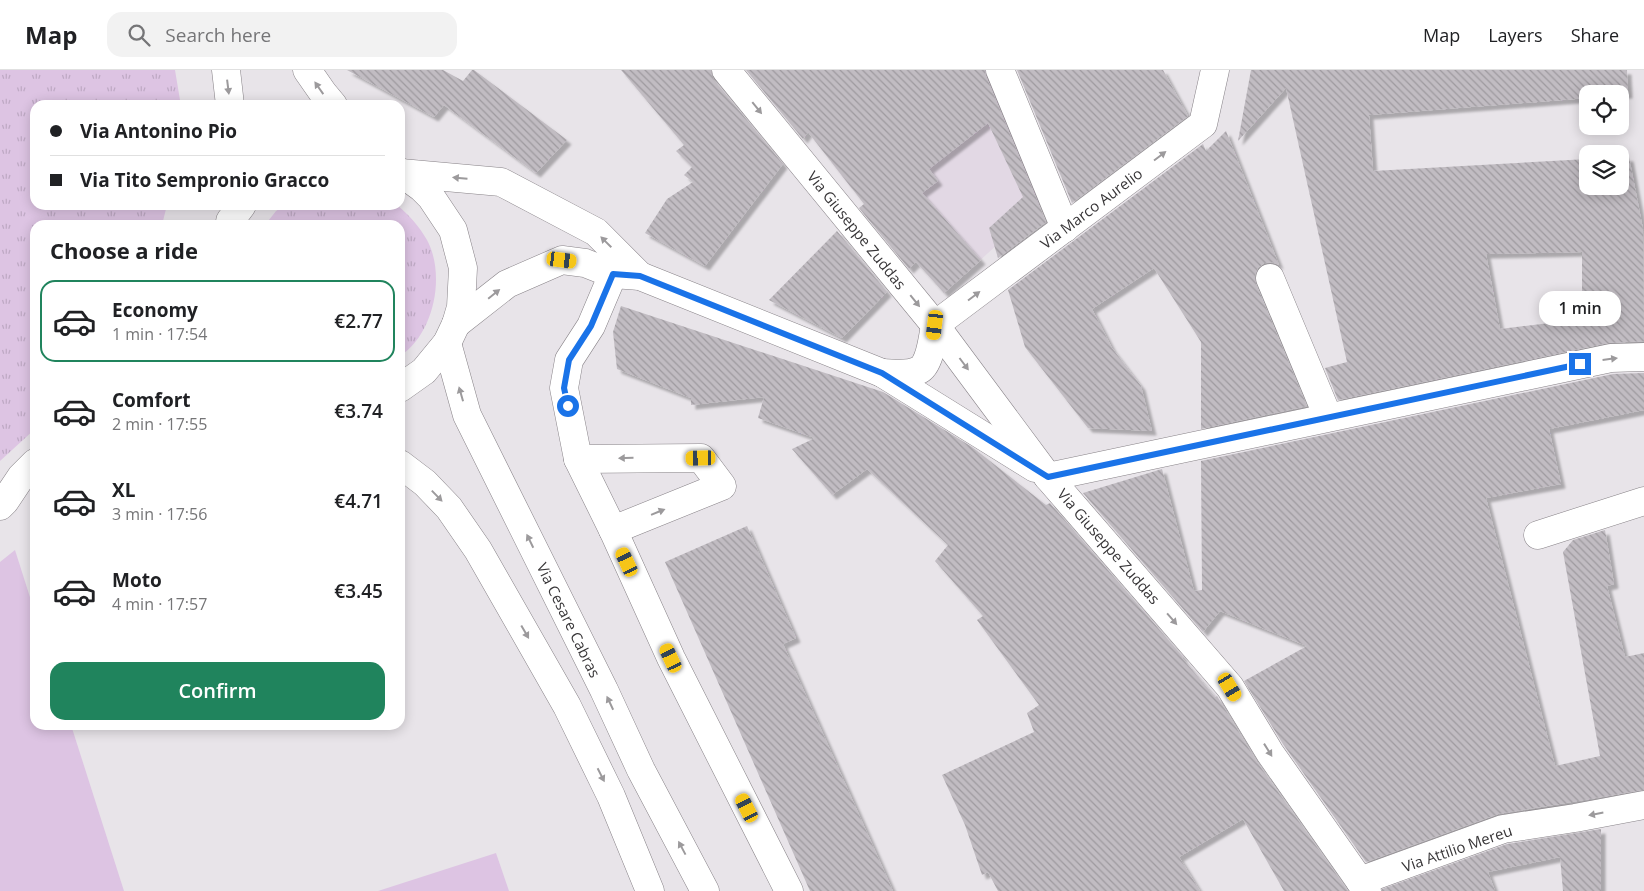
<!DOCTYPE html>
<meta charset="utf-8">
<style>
body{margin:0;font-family:"Open Sans",sans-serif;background:#f2f2f2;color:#202124;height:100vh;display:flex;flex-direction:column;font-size:19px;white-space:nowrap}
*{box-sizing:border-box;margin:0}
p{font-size:16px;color:#757577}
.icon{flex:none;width:28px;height:28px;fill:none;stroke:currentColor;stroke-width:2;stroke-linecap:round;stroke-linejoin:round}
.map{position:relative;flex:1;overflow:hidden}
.sheet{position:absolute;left:30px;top:150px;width:375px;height:510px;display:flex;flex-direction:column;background:#fff;border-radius:15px;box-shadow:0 2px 12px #0003}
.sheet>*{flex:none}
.hud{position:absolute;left:30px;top:30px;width:375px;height:110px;border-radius:15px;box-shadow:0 2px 12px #0003;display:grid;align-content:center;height:110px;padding:0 20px;background:#fff}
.controls{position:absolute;left:1579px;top:15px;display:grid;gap:10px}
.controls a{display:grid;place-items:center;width:50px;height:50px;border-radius:10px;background:#fff;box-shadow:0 2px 12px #0003;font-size:25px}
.end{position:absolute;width:22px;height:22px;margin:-11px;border:6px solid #1a73e8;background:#fff;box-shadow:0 0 0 2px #fff}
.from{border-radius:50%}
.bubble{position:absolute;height:35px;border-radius:15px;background:#fff;box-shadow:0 2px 12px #0003;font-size:16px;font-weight:600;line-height:35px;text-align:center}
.car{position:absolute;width:15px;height:30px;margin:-15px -8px;border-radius:6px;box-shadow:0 0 4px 1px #0007;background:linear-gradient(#f5c518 24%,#345 0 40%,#f5c518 0 76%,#345 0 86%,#f5c518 0)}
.hud b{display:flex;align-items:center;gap:18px;height:48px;font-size:19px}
.hud b+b{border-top:1px solid #e0e0e0}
.hud i{width:12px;height:12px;background:#202124}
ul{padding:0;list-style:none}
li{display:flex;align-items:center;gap:15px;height:82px;margin:0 10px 8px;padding:0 10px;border:2px solid transparent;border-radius:15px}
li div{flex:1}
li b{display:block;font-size:19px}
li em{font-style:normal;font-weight:600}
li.on{border-color:#20845d}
li>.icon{width:45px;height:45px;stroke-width:1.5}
h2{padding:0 20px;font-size:22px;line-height:60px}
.primary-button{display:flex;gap:10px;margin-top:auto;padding:10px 20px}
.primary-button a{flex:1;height:58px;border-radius:15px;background:#20845d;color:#fff;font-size:20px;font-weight:600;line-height:58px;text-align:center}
header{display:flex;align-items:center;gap:30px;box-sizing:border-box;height:70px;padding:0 25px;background:#fff;border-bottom:1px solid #e0e0e0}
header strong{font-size:24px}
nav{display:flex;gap:28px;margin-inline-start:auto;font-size:18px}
.search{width:350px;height:45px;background:#f2f2f2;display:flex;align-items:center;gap:12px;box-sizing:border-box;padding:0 18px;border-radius:15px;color:#757577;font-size:19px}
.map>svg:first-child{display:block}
</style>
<header>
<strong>Map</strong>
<div class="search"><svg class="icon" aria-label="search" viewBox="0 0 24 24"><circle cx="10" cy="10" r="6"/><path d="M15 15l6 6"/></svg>Search here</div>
<nav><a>Map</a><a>Layers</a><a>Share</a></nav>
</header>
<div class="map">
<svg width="1644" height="821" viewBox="0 0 1644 821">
<defs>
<pattern id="grass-tufts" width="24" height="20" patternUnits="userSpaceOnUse" patternTransform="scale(1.25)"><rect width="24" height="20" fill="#ddc4e3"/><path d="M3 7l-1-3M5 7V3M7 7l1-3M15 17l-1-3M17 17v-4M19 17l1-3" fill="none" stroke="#bea9c4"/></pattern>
<pattern id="building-back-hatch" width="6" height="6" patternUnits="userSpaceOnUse" patternTransform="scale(1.25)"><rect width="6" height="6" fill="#c1bcc2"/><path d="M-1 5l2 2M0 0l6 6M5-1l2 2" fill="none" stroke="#9e9a9f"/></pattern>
<filter id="shadow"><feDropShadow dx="4.5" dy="4.5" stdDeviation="1" flood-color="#0004"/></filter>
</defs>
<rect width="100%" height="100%" fill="#e8e4e9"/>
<polygon fill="#e2d8e4" points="954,0 996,0 1042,134 944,223 881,99 852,119 831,92"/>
<g fill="url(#grass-tufts)">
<polygon points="0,0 175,0 180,30 179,35 35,35 35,135 167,135 162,155 35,155 35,359 0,391"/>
<path d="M285 135H397C409 145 419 156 427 170 446 205 434 264 400 286V155H265L276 141Z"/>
</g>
<g fill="#ddc4e3">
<polygon points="15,480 35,543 35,655 71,655 124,821 0,821 0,492"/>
<polygon points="496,783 509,821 378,821"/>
</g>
<g fill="url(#building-back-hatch)" fill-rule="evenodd" filter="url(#shadow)">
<polygon points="347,0 443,0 463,11 472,0 474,0 567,70 536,103 444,35 434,47"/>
<polygon points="621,0 711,0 714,10 783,94 705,196 645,163 667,129 693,112 684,105 692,97 676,81 684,75"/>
<polygon points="746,0 985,0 986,6 1046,152 998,188 989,158 1023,127 988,53 929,99 938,111 922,123 981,190 944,223 916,192 909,199 859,138 864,134 808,62 803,69"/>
<polygon points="1017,0 1163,0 1188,46 1072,133"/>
<path d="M1251 0H1627L1628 24H1588V28L1369 45 1373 101 1588 89V116H1620V87H1629L1643 159 1644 271 1608 273 1338 330 1325 298 1347 292 1286 18 1238 71ZM1582 182V249L1500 259 1486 184Z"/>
<polygon points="1226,61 1279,195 1272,192 1264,193 1258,198 1255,206 1256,214 1307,336 1201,359 1201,272 1154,198 1092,239 1112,278 1141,316 1152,361 1088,358 1025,277 1008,220 1203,74 1206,81"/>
<polygon points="837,161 887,222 842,268 769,230"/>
<polygon points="621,236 883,322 972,377 1046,435 1050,433 1183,587 1182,588 1215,627 1217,626 1257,692 1348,821 1284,821 1243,749 1179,787 1200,821 998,821 988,802 982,805 965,755 942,705 1034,662 1027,643 1039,635 977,550 983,546 935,491 948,475 867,399 832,425 792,379 815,368 758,348 764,327 691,335 691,328 617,299 613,262"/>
<polygon points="1644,303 1644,340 1549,359 1561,414 1486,428 1555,696 1600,686 1563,482 1573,470 1605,460 1614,514 1607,516 1625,587 1644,583 1644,720 1498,744 1366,792 1283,674 1244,611 1307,576 1220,541 1203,562 1083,423 1162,399 1194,521 1202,520 1201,391 1613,304"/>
<polygon points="747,456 796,568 783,574 893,821 810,821 665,492"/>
<polygon points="1601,759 1601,821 1563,821 1560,787 1488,802 1495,821 1382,821 1382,819 1507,774"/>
</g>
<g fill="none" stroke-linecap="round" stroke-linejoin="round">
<defs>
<g id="minor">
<polyline points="1000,0 1065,158"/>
<polyline points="613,204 591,256 569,290 564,318 578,389 613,460 671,588 789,821"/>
<polyline points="1270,208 1328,347"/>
<polyline points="935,255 1203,54 1215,0"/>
<polyline points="578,389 701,388 722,416 613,460"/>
<polyline points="1048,407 1611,288 1644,287"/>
<polyline points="1538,465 1644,431"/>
<polyline points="1360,811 1503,759 1575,748 1644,735"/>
</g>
<g id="tertiary">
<polyline points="226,0 230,35"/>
<polyline points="307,0 323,23 333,35"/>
<polyline points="726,0 935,255 1048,407 1230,617 1270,683 1367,821"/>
<polyline points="401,103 501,112 596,162 640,206"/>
<polyline points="456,254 507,214 562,190 585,193 613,204 640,206 882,303 1035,398"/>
<path d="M882 303C894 303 908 306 919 300 930 295 933 266 935 255"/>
</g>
<g id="secondary">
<polyline points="400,102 422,118 431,127 453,160 463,198 461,237 456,254 447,273 424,301 400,318"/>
<polyline points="230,151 242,135"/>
<polyline points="447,273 467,345 604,620 641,700 705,821"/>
<polyline points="400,394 425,413 449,438 478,480 567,636 611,726 650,821"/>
<polyline points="0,436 5,431 21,407 35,393"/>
</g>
</defs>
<use href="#minor" stroke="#878287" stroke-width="29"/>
<use href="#tertiary" stroke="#878287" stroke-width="29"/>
<use href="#secondary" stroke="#878287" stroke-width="29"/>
<use href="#minor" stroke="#fff" stroke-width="28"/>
<use href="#tertiary" stroke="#fff" stroke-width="28"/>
<use href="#secondary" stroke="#fff" stroke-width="28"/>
</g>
<defs><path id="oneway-solid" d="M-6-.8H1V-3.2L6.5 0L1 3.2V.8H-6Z" transform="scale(1.25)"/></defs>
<g fill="#9c9a9c">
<use href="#oneway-solid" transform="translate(228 17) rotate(83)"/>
<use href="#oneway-solid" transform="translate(319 18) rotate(-125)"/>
<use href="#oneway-solid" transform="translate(757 38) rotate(51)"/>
<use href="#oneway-solid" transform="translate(1160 86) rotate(-37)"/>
<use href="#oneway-solid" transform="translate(460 108) rotate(-175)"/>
<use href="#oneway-solid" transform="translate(606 172) rotate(-135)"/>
<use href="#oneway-solid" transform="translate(494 224) rotate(-39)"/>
<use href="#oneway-solid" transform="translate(974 226) rotate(-37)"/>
<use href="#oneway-solid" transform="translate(915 231) rotate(51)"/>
<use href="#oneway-solid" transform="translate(1610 289) rotate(-7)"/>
<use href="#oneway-solid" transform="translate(964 294) rotate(53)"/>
<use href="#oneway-solid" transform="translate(461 324) rotate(-106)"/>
<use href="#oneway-solid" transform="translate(626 388) rotate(179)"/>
<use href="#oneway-solid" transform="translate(437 426) rotate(46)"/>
<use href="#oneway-solid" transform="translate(658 442) rotate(-22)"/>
<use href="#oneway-solid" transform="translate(530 471) rotate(-116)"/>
<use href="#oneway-solid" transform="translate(1172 549) rotate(49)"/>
<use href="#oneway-solid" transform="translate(525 562) rotate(60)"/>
<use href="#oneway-solid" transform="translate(610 633) rotate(-115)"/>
<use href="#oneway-solid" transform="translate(1268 680) rotate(58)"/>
<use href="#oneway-solid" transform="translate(601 705) rotate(63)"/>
<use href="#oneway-solid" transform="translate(1596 744) rotate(169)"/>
<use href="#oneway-solid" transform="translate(682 778) rotate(-118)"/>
</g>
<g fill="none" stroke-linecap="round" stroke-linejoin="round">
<polyline stroke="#1a73e8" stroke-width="6" points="568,336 564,318 569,290 591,256 613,204 640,206 882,303 1048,407 1580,294"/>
</g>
<g text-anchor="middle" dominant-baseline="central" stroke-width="5" stroke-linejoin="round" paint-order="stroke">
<g font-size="15" fill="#383638" stroke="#fff">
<text transform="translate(1091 138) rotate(-37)">Via Marco Aurelio</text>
<text transform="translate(857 160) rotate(51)">Via Giuseppe Zuddas</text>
<text transform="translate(1109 476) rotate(49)">Via Giuseppe Zuddas</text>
<text transform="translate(569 550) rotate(64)">Via Cesare Cabras</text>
<text transform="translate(1457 778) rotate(-19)">Via Attilio Mereu</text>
</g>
</g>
</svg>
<div class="controls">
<a><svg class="icon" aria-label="locate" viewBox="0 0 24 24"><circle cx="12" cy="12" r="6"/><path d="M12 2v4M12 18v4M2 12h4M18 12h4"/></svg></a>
<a><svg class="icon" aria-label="layers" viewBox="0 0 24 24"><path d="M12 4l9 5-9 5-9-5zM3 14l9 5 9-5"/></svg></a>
</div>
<i class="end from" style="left:568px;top:336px"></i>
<i class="end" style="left:1580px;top:294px"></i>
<div class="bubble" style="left:1539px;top:221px;width:82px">1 min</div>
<i class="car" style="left:562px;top:190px;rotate:97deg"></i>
<i class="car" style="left:935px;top:255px;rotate:187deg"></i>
<i class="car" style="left:701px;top:388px;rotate:269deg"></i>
<i class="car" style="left:627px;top:492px;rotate:335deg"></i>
<i class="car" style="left:671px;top:588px;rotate:335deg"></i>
<i class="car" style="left:1230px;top:617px;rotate:149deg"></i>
<i class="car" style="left:747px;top:738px;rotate:333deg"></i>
<div class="hud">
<b><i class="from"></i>Via Antonino Pio</b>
<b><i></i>Via Tito Sempronio Gracco</b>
</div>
<section class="sheet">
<h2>Choose a ride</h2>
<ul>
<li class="on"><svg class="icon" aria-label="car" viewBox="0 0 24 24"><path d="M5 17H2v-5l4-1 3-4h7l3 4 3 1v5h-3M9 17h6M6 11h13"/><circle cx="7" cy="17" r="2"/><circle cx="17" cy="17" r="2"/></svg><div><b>Economy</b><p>1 min · 17:54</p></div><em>€2.77</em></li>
<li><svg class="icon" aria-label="car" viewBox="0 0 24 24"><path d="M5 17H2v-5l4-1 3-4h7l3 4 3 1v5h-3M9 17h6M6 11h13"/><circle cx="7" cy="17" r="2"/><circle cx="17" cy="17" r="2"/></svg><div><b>Comfort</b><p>2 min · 17:55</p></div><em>€3.74</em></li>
<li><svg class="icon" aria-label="car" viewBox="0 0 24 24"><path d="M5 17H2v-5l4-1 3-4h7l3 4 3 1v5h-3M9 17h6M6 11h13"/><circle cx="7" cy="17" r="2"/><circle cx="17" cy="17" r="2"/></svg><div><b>XL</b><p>3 min · 17:56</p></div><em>€4.71</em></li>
<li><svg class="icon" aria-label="car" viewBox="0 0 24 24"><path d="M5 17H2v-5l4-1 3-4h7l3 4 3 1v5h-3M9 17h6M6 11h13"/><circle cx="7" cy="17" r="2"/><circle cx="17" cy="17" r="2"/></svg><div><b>Moto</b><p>4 min · 17:57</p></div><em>€3.45</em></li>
</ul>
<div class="primary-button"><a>Confirm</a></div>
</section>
</div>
